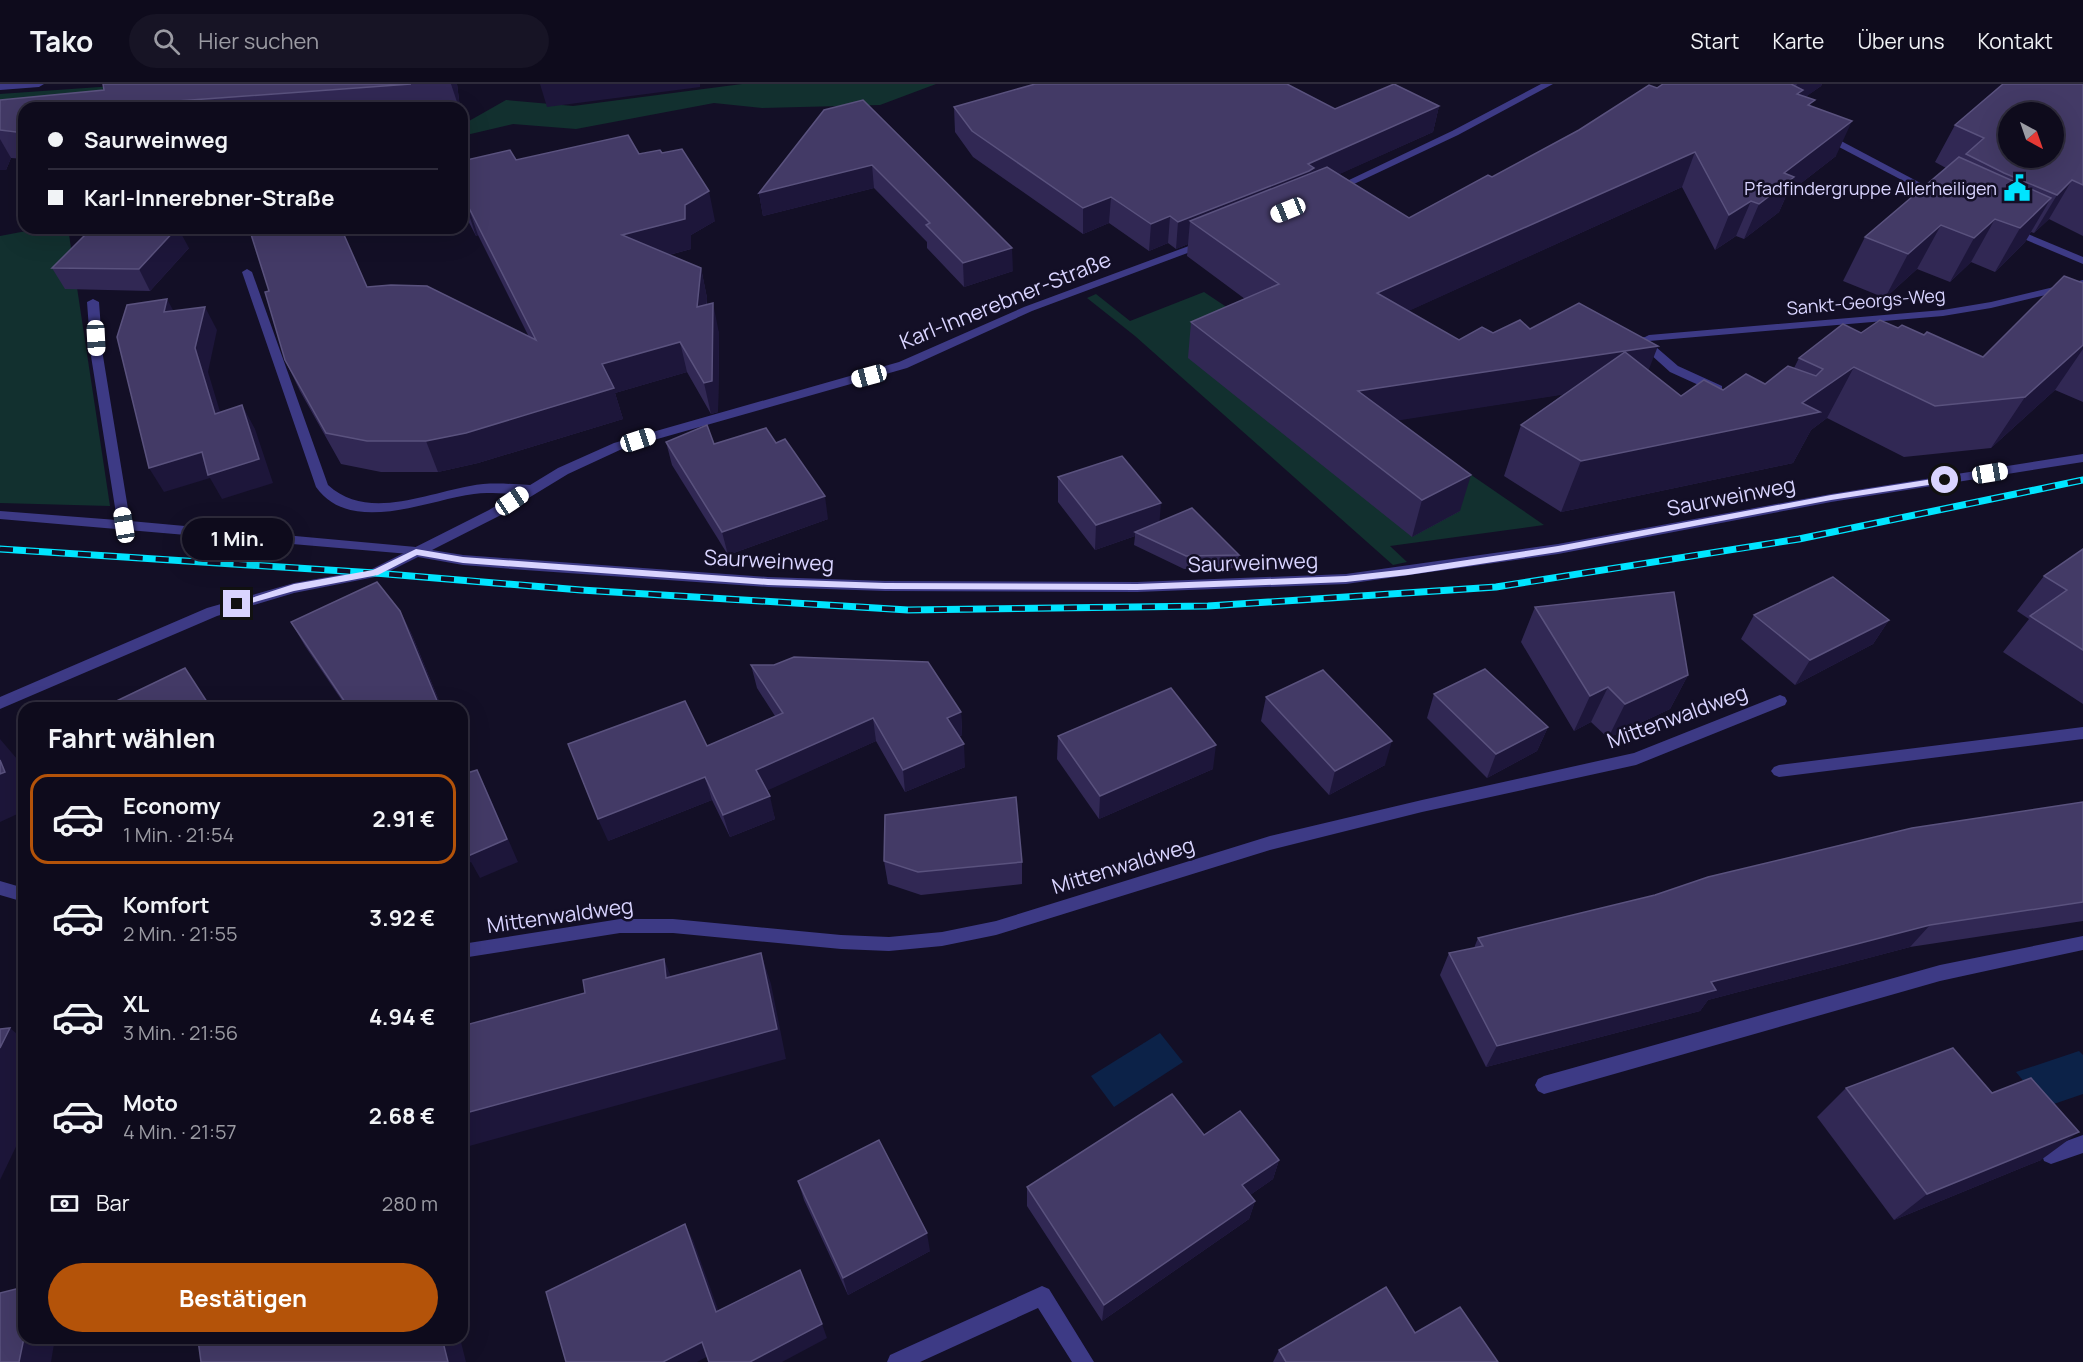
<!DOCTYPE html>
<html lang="de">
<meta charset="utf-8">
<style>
body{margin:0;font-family:Manrope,sans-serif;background:#171425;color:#f1f3f6;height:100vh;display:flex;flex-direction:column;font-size:22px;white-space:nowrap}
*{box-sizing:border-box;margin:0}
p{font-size:20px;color:#9b9ba3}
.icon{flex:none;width:33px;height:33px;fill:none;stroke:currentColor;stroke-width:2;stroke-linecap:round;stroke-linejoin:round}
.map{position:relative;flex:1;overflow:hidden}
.side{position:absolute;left:18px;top:618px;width:450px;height:642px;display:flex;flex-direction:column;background:#0e0b1c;border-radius:18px;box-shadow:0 6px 24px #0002,0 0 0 2px #2e2b3b}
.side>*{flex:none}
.guide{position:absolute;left:18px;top:18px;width:450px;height:132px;border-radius:18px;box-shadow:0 6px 24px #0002,0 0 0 2px #2e2b3b;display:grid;align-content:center;height:132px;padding:0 30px;background:#0e0b1c}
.needle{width:39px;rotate:140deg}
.controls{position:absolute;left:1998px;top:18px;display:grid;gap:12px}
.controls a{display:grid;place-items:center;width:66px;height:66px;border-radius:50%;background:#0e0b1c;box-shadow:0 6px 24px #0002,0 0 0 2px #2e2b3b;font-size:30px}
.end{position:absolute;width:27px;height:27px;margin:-14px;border:8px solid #d9d4ff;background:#111;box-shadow:0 0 0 3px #111}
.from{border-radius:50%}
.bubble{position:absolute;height:42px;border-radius:21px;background:#0e0b1c;box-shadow:0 6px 24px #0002,0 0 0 2px #2e2b3b;font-size:20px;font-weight:700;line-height:42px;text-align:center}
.car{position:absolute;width:18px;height:36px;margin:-18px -9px;border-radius:8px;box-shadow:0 0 4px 2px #0007;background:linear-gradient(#fff 24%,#345 0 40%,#fff 0 76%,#345 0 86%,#fff 0)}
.guide b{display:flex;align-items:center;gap:21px;height:57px;font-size:22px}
.guide b+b{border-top:2px solid #2e2b3b}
.guide i{width:15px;height:15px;background:#f1f3f6}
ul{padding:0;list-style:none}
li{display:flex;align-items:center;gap:18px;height:90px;margin:0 12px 9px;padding:0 18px;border:3px solid transparent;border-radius:18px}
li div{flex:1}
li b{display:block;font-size:22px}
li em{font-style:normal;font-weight:700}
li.active{border-color:#b45309}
li>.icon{width:54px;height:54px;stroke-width:1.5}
h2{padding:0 30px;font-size:27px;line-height:72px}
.pay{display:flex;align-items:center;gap:15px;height:66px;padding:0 30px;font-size:22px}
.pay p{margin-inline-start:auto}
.button{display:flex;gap:12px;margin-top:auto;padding:12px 30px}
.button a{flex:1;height:69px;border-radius:36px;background:#b45309;color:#fff;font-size:24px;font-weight:700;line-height:69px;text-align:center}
header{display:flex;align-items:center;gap:36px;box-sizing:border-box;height:84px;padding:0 30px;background:#0e0b1c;border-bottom:2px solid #2e2b3b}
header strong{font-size:28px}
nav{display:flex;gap:33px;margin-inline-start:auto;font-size:21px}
.search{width:420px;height:54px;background:#171425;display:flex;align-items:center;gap:15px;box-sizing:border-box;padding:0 21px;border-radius:33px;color:#9b9ba3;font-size:22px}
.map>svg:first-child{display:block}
</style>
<header>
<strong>Tako</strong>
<div class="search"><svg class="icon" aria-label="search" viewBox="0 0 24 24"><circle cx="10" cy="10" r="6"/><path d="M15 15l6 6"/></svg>Hier suchen</div>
<nav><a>Start</a><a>Karte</a><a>Über uns</a><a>Kontakt</a></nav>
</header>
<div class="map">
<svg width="2083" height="1278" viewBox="0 0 2083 1278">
<rect width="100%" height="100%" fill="#130f26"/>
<g fill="#12302f">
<polygon points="142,0 0,23 0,10"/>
<polygon points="742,0 936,0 880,21 762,24 714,19 576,45 513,40 462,52 462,41 506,16 573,22"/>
<polygon points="42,144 68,144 110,422 0,419 0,152"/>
<polygon points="1204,208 1246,236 1544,441 1390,462 1407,478 1393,481 1135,252 1087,214 1096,210 1130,237"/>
</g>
<g fill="#0c2248">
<polygon points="1160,949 1183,978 1114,1023 1091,992"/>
<polygon points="2079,967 2083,971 2083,1010 2045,1023 2016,988"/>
</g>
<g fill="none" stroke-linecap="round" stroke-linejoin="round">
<g fill="#3d3a85" fill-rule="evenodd">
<polygon points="1820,49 1826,49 1945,112 1936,114 1820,53"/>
<polygon points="2011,143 2083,173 2083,180 2007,148 2007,144"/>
<path d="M247 185 252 188 328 401C367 437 424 410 470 402 489 398 510 400 530 401L535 402 536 405 535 408C516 413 493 407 474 410 427 416 351 452 316 403L242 188Z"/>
<polygon points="93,215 99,218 103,272 130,437 416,463 423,468 421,471 0,435 0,427 117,436 91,272 87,218"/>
<polygon points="1644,253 1648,254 1649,257 1678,282 1722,302 1722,308 1714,308 1670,288 1638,259 1638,255"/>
<polygon points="2083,643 2083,655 1779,693 1774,691 1771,687 1774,683 1779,681"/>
<polygon points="2083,852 2083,866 1940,897 1544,1010 1538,1007 1535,1001 1538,995 1544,992 1940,881"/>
<polygon points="2083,1051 2083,1069 2051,1080 2044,1077 2042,1071 2044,1065"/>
</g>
<g fill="#3d3a85" fill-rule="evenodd">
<polygon points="0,0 44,0 39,3 0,6"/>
<polygon points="1541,0 1553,0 1458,51 1337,108 1328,106 1452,47"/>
<polygon points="1205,156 1210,159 1209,161 1032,227 907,284 622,365 568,390 499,432 432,466 463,471 768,493 885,497 1137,498 1346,490 1558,460 1831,410 2083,370 2083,378 1831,418 1558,470 1346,500 1137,508 885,507 768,503 525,486 463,481 418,473 380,492 294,509 217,532 0,625 0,613 207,524 294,499 372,485 489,426 558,384 614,359 899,278 1024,223"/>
<polygon points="2083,196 2083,202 1991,224 1943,232 1649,257 1643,254 1649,251 1943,226 1991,218"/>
<polygon points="1780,611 1785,613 1787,617 1785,621 1636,681 1422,728 1270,766 996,851 942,862 889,867 841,865 673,849 620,849 462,874 462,860 620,835 673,835 841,851 889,853 942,848 996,837 1270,752 1422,716 1634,669"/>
<polygon points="0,797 24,804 24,818 0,811"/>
<polygon points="1042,1202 1049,1205 1094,1278 1072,1278 1038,1224 920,1278 887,1278 890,1271"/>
</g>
<defs>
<polyline id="rail" points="0,465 375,489 581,506 908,526 1208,522 1496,503 1799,455 2083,396"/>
</defs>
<use href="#rail" stroke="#00e5ff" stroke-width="7"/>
<use href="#rail" stroke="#130f26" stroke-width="4.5" stroke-dasharray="13" stroke-linecap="butt"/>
</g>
<g fill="#312854">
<polygon points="103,0 457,0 460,24 24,24 24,75 11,74 6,86 0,86 0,16 104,6"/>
<polygon points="1663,0 1822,0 1821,2 1805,13 1812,23 1836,72 1787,110 1779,128 1744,155 1736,152 1715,166 1682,103 1408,227 1459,256 1493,249 1530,245 1648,286 1681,312 1765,300 1794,284 1799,274 1861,249 1898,244 1924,251 1983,273 2083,199 2083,318 2055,306 1991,364 1904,373 1827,334 1811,346 1793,379 1561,428 1504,392 1521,341 1564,310 1397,336 1460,427 1412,453 1188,274 1191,238 1245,215 1187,172 1188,160 1176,165 1168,159 1149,167 1109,139 1083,150 973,73 955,48 954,23 1335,25 1439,22 1433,48 1339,90 1409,134 1492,93"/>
<polygon points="2083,0 2083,152 2049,135 2034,149 2031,148 2025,158 1995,188 1971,178 1950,198 1917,185 1885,214 1843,197 1865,153 1946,84 1935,78 1955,41"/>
<polygon points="824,26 1013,187 964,203 927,164 927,158 874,104 763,132 759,109"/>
<polygon points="639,70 715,137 691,151 691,165 669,171 701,184 707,214 707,221 719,249 718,328 711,330 687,288 615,309 623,335 478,379 438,388 381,388 341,380 300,307 285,276 367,203 529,253 478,151 476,152 462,125 462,77 516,76"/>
<polygon points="189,164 150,207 65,205 52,184"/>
<polygon points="666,358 714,360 828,435 728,471 672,381"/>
<polygon points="1058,393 1160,438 1239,471 1237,484 1184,485 1134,461 1135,452 1095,466 1058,418"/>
<polygon points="2083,465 2083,620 2003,568 2029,535 2017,527 2044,492"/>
<polygon points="1535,523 1688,591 1670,625 1608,654 1591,638 1574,647 1521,558"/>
<polygon points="400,527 412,551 442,624 347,624 305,562 291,538"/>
<polygon points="1754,531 1889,536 1873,560 1795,601 1741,555"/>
<polygon points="751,581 961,628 962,651 959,653 965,683 905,708 876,657 767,706 775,735 730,753 712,716 608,757 707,662 775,632 757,604"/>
<polygon points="1434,610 1548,643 1537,667 1487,694 1427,634"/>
<polygon points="1266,613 1385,681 1329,711 1261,637"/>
<polygon points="1058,652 1213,685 1099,735 1057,675"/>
<polygon points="2083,718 2083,837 1910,863 1708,916 1700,927 1486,983 1440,891 1449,869 1474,864 1478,854"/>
<polygon points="884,777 1022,778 1022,800 921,811 888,800"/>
<polygon points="1846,1004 2041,1076 1894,1136 1817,1033"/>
<polygon points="1204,1051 1279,1076 1273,1095 1250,1111 1255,1117 1249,1135 1102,1237 1027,1122 1027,1103"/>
<polygon points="798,1097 930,1167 848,1211 804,1116"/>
<polygon points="1279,1266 1498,1278 1273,1278"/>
</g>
<g fill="#1d163a">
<polygon points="451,0 457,0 460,24 459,24"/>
<polygon points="540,0 700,0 700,3 547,23"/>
<polygon points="1797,0 1822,0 1821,2 1786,27"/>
<polygon points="1439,22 1433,48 1311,103 1190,137 1188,160 1176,165 1178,138"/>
<polygon points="1852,37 1836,72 1787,110 1779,128 1744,155 1759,120 1784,89"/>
<polygon points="0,55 11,74 6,86 0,86"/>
<polygon points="1695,68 1682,103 1369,245 1377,209"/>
<polygon points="872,81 874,104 763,132 759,109"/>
<polygon points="2072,96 2049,135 2034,149 2057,111"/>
<polygon points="709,107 715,137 691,151 691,165 630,181 622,151 685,121"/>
<polygon points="1111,113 1109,139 1083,150 1083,124"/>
<polygon points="2051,114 2025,158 1995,188 2020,144"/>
<polygon points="1751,117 1736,152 1715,166 1729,131"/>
<polygon points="466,122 468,122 478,151 476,152"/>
<polygon points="1170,132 1168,159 1149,167 1151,140"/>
<polygon points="1995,135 1971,178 1950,198 1974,154"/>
<polygon points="1941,141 1917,185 1885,214 1908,170"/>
<polygon points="177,144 178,144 189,164 150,207 139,185"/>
<polygon points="1012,164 1013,187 964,203 963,179"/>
<polygon points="701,184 707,214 704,254 697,223"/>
<polygon points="167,215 180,239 164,228"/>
<polygon points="713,219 719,249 718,328 711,330 704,299"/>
<polygon points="205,223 217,246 208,288 228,354 215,330 195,264"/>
<polygon points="680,258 687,288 615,309 623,335 478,379 438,388 426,357 602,280"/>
<polygon points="2083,261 2083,265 2055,306 1991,364 2025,313"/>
<polygon points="1658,262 1644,298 1350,344 1358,307"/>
<polygon points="1854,283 1827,334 1811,346 1793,379 1561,428 1581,377 1802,319"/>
<polygon points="242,321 255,345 273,399 222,415 210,394 164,408 149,384"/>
<polygon points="1471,391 1460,427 1412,453 1422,416"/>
<polygon points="825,412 828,435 728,471 722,448"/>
<polygon points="1161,419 1159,444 1135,448 1135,452 1095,466 1096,441"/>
<polygon points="400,527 412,551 442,624 440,624"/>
<polygon points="1889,536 1873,560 1795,601 1810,576"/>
<polygon points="1688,591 1670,625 1608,654 1625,620"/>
<polygon points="1608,603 1591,638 1574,647 1590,612"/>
<polygon points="961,628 962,651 949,657 947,634"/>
<polygon points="873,634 876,657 762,709 756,686"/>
<polygon points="1548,643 1537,667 1487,694 1496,670"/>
<polygon points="0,655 17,675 24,691 24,727 0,738"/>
<polygon points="1392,657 1385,681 1329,711 1335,687"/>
<polygon points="964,660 965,683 905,708 903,686"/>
<polygon points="1216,661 1213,685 1099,735 1100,712"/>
<polygon points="462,672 479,713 467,689 462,678"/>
<polygon points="477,686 488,709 518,778 480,794 471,778 462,782 462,758"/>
<polygon points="705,693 712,716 608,757 598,735"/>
<polygon points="770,712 775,735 730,753 723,731"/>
<polygon points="1930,841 1910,863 1708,916 1700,927 1486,983 1497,962 1711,898"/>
<polygon points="761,869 771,900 786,975 462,1064 462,1030"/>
<polygon points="664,875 676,906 666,894"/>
<polygon points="10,944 24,956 24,1046 0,1096 0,964"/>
<polygon points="2079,1048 2041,1076 1894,1136 1927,1110"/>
<polygon points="1279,1076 1273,1095 1237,1120 1242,1101"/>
<polygon points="1255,1117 1249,1135 1102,1237 1104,1221"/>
<polygon points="685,1140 693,1156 724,1242 716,1228"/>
<polygon points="927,1149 930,1167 848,1211 843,1194"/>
<polygon points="822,1240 827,1254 782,1278 750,1278"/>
<polygon points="24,1254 55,1254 51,1278 19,1278"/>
<polygon points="442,1254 460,1254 466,1278 448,1278"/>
<polygon points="702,1258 710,1271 697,1278 663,1278"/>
</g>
<g fill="#433a66" stroke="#5a527e" stroke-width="1.5" fill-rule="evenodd">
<polygon points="103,0 411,0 109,22 108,24 24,24 24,49 0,46 0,16 104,6"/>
<polygon points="1035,0 1287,0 1335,25 1394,0 1439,22 1308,80 1314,84 1309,87 1178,138 1170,132 1151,140 1111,113 1083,124 972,47 954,23"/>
<polygon points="1663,0 1791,0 1803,6 1797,10 1815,16 1808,21 1852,37 1784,89 1794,93 1759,120 1751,117 1729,131 1695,68 1377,209 1459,256 1482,243 1493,249 1520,236 1530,245 1579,219 1658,262 1358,307 1471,391 1422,416 1191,238 1279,200 1190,137 1327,83 1409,134 1488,91 1492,93 1579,46 1649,1 1657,4"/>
<path d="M2003 0H2083V101L2072 96 2057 111 2004 89 1966 70 1984 54 1955 41ZM2008 28H2054V74H2008Z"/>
<polygon points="863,16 1012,164 963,179 926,141 930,139 872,81 759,109 824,26"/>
<polygon points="628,51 639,70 660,66 662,69 682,65 709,107 685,121 685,135 622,151 701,184 697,223 713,219 712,297 704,299 680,258 602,280 614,304 466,349 426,357 367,357 326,349 285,276 265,208 269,207 249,144 341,144 367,203 391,201 427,202 536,256 468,122 466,122 462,115 462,77 510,66 516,76"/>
<polygon points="1959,73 2051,114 2020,144 1995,135 1974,154 1941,141 1908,170 1865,153"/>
<polygon points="92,144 177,144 139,185 52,184"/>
<polygon points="2064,192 2083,199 2083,261 2025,313 1935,322 1854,283 1802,319 1820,328 1581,377 1521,341 1625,268 1681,312 1704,296 1723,306 1746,290 1765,300 1788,282 1816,292 1823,285 1799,274 1843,240 1861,249 1880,236 1898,244 1902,241 1924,251 1927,248 1983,273"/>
<polygon points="167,215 164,228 205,223 195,264 215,330 242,321 259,375 208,391 202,368 149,384 117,253 127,221"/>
<polygon points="707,341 714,360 766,344 776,359 785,355 825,412 722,448 666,358"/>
<polygon points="1122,372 1161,419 1096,441 1058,393"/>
<polygon points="1192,424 1239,471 1186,472 1135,448"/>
<polygon points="2083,465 2083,566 2030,532 2067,506 2044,492"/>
<polygon points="1833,493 1889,536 1810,576 1754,531"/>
<polygon points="377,498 400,527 440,624 349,624 291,538"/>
<polygon points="1674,508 1688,591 1625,620 1608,603 1590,612 1535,523"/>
<polygon points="794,573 928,578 961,628 947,634 964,660 903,686 873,634 756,686 770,712 723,731 705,693 598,735 568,660 685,617 707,662 783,629 751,581 774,581"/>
<polygon points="185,584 211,624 102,624"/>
<polygon points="1485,585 1548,643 1496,670 1434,610"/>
<polygon points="1323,586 1392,657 1335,687 1266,613"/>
<polygon points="1171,604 1216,661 1100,712 1058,652"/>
<polygon points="0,676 5,688 0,690"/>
<polygon points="462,678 467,689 477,686 507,755 468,772 462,759"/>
<polygon points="1016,713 1022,778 918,788 884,777 885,731"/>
<polygon points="2083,718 2083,818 1930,841 1711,898 1716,906 1497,962 1449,869 1483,862 1478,854 1655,811 1708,793 1912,744"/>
<polygon points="761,869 777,945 462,1030 462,942 585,909 583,896 664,875 666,894"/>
<polygon points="10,944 0,964 0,945"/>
<polygon points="1953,964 1992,1009 2031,994 2079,1048 1927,1110 1846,1004"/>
<polygon points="1172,1010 1204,1051 1240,1027 1279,1076 1242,1101 1255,1117 1104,1221 1027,1103"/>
<polygon points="879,1056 927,1149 843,1194 798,1097"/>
<polygon points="685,1140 716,1228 800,1186 822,1240 750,1278 709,1278 702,1258 663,1278 566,1278 546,1208"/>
<polygon points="24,1203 24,1254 19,1278 0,1278 0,1209"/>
<polygon points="1386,1203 1415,1249 1460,1223 1498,1278 1286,1278 1279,1266"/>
<polygon points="202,1254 442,1254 448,1278 201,1278 198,1256"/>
</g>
<polygon fill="#d9d4ff" points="1945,393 1949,396 1948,398 1831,416 1558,468 1408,491 1346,498 1137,506 885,505 768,501 545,485 463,479 417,471 378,491 294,507 237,523 233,520 294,500 373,486 416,465 463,473 545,479 768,495 885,499 1137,500 1346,492 1408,485 1558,462 1831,411"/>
<defs>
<symbol id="civic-bare" viewBox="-9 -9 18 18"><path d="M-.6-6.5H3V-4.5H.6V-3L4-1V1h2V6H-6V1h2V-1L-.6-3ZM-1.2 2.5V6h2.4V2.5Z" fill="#00e5ff" stroke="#130f26" stroke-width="2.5" paint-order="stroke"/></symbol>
</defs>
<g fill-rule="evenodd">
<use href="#civic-bare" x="1998" y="85" width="38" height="38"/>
</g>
<g text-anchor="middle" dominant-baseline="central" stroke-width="5" stroke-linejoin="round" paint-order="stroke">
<g font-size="18" fill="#d9d4ff" stroke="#130f26" text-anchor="end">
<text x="1997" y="104">Pfadfindergruppe Allerheiligen</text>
</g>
<g font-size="18" fill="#d9d4ff" stroke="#130f26">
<text transform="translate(1866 217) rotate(-5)">Sankt-Georgs-Weg</text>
</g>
<g font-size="21" fill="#d9d4ff" stroke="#130f26">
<text transform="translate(1005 216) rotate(-22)">Karl-Innerebner-Straße</text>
<text transform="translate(1731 412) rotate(-11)">Saurweinweg</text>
<text transform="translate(769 476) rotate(3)">Saurweinweg</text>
<text transform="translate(1253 478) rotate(-2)">Saurweinweg</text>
<text transform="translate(1677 632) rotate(-20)">Mittenwaldweg</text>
<text transform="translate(1123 781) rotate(-17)">Mittenwaldweg</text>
<text transform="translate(560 831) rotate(-8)">Mittenwaldweg</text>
</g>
</g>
</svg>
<div class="controls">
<a><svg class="needle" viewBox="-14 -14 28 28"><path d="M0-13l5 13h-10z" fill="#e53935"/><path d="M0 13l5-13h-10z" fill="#9b9ba3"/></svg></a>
</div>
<i class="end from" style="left:1945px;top:396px"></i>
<i class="end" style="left:237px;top:520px"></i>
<div class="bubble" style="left:182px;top:434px;width:111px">1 Min.</div>
<i class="car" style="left:1288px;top:126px;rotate:248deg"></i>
<i class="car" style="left:96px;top:254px;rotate:177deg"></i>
<i class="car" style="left:869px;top:292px;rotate:255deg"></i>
<i class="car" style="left:638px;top:356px;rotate:72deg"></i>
<i class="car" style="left:1990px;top:389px;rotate:81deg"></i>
<i class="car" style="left:512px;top:417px;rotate:56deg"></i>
<i class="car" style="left:124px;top:441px;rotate:351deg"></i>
<div class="guide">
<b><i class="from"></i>Saurweinweg</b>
<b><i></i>Karl-Innerebner-Straße</b>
</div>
<section class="side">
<h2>Fahrt wählen</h2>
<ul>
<li class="active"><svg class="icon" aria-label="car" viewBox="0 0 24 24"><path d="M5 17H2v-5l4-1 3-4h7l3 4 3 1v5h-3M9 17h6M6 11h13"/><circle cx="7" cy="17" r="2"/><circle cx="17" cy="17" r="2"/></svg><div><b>Economy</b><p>1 Min. · 21:54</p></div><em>2.91 €</em></li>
<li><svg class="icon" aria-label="car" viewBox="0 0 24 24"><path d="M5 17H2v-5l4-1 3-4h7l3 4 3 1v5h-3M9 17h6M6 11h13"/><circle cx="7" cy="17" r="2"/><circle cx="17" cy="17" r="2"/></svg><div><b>Komfort</b><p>2 Min. · 21:55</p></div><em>3.92 €</em></li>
<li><svg class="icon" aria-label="car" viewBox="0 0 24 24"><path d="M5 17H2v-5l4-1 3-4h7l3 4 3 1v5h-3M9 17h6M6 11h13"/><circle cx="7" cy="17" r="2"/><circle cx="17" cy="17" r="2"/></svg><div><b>XL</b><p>3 Min. · 21:56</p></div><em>4.94 €</em></li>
<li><svg class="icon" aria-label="car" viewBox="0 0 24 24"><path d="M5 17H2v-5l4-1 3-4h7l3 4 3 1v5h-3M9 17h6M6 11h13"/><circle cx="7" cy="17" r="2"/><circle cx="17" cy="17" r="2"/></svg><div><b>Moto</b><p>4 Min. · 21:57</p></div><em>2.68 €</em></li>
</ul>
<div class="pay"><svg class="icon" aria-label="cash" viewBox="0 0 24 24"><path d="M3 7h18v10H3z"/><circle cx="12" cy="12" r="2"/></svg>Bar<p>280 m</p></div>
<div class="button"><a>Bestätigen</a></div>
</section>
</div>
